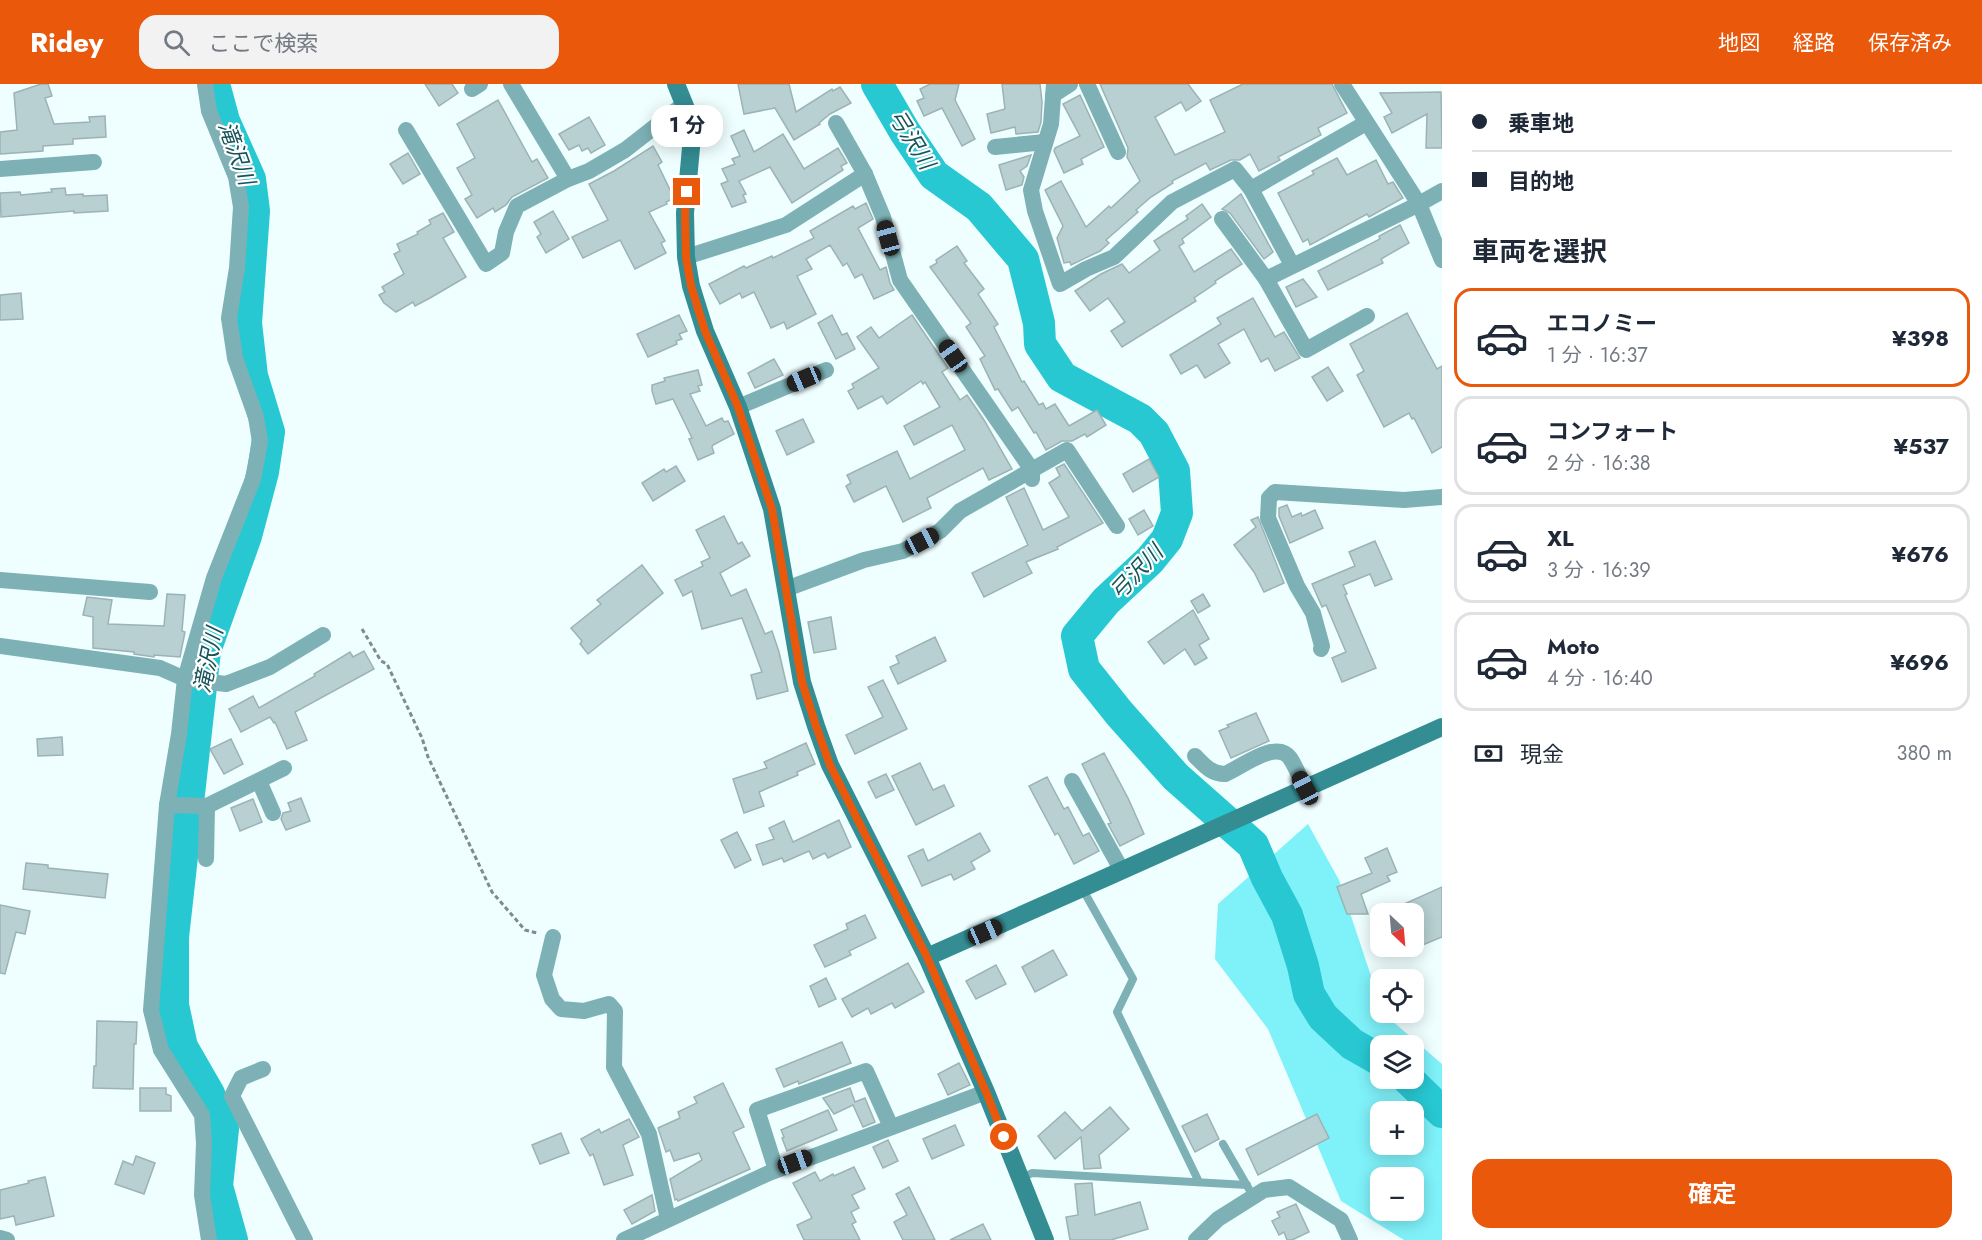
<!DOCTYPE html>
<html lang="ja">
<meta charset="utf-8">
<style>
body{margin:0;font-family:Jost,"Noto Sans JP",sans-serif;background:#f2f2f3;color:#1f2937;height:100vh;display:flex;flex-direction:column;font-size:22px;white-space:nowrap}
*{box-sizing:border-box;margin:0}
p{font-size:20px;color:#747a83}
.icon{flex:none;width:33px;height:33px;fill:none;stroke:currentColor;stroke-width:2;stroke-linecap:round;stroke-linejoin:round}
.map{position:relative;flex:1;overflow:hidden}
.side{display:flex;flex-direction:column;background:#fff;width:540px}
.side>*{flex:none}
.guide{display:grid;align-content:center;height:132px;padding:0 30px;background:#fff}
.needle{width:39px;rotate:154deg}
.controls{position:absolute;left:1370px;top:819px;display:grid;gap:12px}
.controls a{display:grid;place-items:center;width:54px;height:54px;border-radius:12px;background:#fff;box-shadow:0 3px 15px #0003;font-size:30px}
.end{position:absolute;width:27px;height:27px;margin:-14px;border:8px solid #ea580c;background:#fff;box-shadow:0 0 0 3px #fff}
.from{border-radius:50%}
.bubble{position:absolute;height:42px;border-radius:18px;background:#fff;box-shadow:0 3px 15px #0003;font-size:20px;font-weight:700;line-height:42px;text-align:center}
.car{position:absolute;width:18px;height:36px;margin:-18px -9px;border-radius:8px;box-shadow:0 0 4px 2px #0007;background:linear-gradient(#222 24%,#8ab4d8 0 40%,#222 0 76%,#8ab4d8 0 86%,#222 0)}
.guide b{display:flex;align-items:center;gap:21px;height:57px;font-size:22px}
.guide b+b{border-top:2px solid #e0e1e3}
.guide i{width:15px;height:15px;background:#1f2937}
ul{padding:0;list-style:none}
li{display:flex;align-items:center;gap:18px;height:99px;margin:0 12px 9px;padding:0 18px;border:3px solid #e0e1e3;border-radius:18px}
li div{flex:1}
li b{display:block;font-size:22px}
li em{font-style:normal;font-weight:700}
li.on{border-color:#ea580c}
li>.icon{width:54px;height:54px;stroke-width:1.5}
h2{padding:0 30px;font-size:27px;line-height:72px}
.pay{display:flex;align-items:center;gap:15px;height:66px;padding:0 30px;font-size:22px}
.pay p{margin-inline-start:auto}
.action{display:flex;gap:12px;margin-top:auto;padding:12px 30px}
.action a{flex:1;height:69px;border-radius:18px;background:#ea580c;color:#fff;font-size:24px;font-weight:700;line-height:69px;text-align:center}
header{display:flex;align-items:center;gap:36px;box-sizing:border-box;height:84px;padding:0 30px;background:#ea580c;color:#fff}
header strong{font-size:28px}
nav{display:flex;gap:33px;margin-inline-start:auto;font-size:21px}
.search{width:420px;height:54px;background:#f2f2f3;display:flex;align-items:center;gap:15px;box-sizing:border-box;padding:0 21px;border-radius:18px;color:#747a83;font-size:22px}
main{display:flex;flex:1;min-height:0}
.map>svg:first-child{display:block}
</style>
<header>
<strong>Ridey</strong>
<div class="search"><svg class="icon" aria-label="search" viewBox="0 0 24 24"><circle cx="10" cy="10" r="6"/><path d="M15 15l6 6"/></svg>ここで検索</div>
<nav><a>地図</a><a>経路</a><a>保存済み</a></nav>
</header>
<main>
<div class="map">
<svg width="1442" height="1156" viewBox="0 0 1442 1156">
<rect width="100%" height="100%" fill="#effeff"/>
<path fill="#7ff1f9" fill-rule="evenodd" d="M1308 740 1339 796 1380 919V928L1383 929 1442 980V1156H1404L1341 1117 1268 945 1215 875 1218 820ZM1380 962H1413V994H1380ZM1380 1028H1413V1060H1380ZM1380 1094H1413V1126H1380Z"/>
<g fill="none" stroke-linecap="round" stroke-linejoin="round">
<g stroke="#28c8d3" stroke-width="32">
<polyline points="214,0 224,37 250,95 254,127 246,239 252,292 269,348 263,388 246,452 205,567 173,853 173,921 182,963 209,1010 223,1045 217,1102 232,1156"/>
<polyline points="877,0 905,48 934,91 979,123 1023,175 1039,239 1040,260 1062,293 1140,335 1154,349 1174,387 1177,429 1167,455 1150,476 1106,517 1077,552 1084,585 1119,629 1176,693 1253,761 1267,794 1287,831 1303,882 1309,910 1323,933 1352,960 1380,976"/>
<polyline points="1407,994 1442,1028"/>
</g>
</g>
<g fill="#b8d0d2" stroke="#9bb3b4" stroke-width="1.5">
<polygon points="41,0 48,0 52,12 45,14 54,40 90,38 89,33 105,32 106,53 73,55 73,60 43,62 43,67 0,70 0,48 17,46 14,9"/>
<polygon points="425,0 452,0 458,9 439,22"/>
<polygon points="738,0 789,0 796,28 832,5 833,7 840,3 851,19 830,30 819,39 820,40 794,56 775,24 744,30"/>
<polygon points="930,0 959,0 955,16 975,55 962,62 942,24 924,32 917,17 924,14 920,5"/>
<polygon points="1002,0 1040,0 1042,18 1041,38 1038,48 1016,50 1015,43 991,49 987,30 1005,25"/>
<polygon points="1100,0 1188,0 1201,17 1186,27 1181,18 1155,33 1175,71 1225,48 1210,16 1243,0 1332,0 1347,29 1318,44 1321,51 1278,73 1280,76 1259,87 1250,70 1240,76 1231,76 1210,86 1206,79 1172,97 1173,99 1151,113 1136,126 1138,128 1106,156 1109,159 1100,167 1071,181 1070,178 1064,179 1057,154 1063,142 1045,106 1061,97 1086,143 1109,122 1111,124 1140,97 1127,73 1128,64"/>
<polygon points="1441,8 1442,64 1426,64 1427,30 1392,49 1384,33 1392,29 1380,9"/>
<polygon points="1080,11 1104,63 1081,75 1083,80 1064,89 1054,67 1055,64 1080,52 1063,20"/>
<polygon points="498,16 532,78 537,75 548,94 512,113 506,121 495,128 493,124 477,134 465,115 472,111 457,84 475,74 457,40"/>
<polygon points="589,33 605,61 591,69 588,64 582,67 579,61 569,66 559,50"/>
<polygon points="744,46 754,68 783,50 804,85 838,64 847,79 841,82 843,86 792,119 770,83 739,97 746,110 743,111 746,118 732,123 721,100 728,97 722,85 735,80 732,75 740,72 731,52"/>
<polygon points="653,62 662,78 658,81 674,114 666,118 667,120 649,128 665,157 661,159 666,169 635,185 620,156 583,174 572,153 608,136 589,100 614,87"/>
<polygon points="408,69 420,90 403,100 390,80"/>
<polygon points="1031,71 1027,82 1020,87 1024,93 1022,101 1006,106 999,81"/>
<polygon points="1337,74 1347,91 1376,76 1388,100 1393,98 1403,114 1369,133 1367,130 1310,161 1308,155 1303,158 1278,109 1314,90 1312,87"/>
<polygon points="65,104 66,111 83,110 83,112 107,111 108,127 74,129 74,127 1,133 0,109 20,108 21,111 52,108 51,105"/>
<polygon points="1241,110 1273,168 1264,175 1230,129 1222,125"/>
<polygon points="866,119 873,135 858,144 880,186 886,183 890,199 894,206 874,215 862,190 855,194 847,179 843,182 830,161 806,175 812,185 797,192 816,230 787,245 784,238 771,244 754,208 742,214 740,209 720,220 709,200 744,182 746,184 772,172 773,174 814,154 810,147 853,122 855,125"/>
<polygon points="1202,120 1211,133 1182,155 1184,159 1179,162 1194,188 1231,165 1242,180 1215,197 1216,199 1194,214 1196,217 1122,263 1111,247 1125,238 1108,214 1090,227 1075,207 1101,190 1122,180 1129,189 1160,166 1154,157 1188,135 1186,132"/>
<polygon points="553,127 569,155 546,169 537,153 541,150 534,138"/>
<polygon points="443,129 454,148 443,154 466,193 430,214 415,222 413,218 396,228 384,219 379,211 385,208 382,203 404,190 394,170 400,167 397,160 418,150 417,148 431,140 429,136"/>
<polygon points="1400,141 1409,159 1381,175 1383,179 1328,206 1318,187 1380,155 1379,152"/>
<polygon points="957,162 967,177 964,179 984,205 978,210 998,240 994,243 1022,298 1024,297 1039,321 1043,319 1046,325 1055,320 1069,342 1097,326 1106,341 1087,353 1085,350 1072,357 1062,357 1046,366 1036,348 1034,349 1018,323 1012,327 998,305 995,306 980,275 985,272 966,243 971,239 930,183 937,179 936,176"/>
<polygon points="1303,195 1317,213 1296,223 1286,203"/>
<polygon points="21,209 23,235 0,236 0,211"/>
<polygon points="1253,214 1275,253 1284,248 1300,274 1275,287 1268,274 1261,278 1244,245 1218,260 1230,279 1205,294 1197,281 1181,290 1170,271 1221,240 1217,234"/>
<polygon points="1407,229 1437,285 1442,282 1442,363 1432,369 1414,334 1412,335 1409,329 1384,343 1357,291 1364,287 1350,260"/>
<polygon points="679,231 687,247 679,250 682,255 676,257 677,260 648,273 637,250"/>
<polygon points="832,231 842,251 847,249 855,265 836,275 818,239"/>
<polygon points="912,231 948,284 942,288 960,316 967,311 984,336 1012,385 989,396 983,384 927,414 931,424 903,438 886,402 854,418 846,402 851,399 847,391 897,367 910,395 965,366 952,341 914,361 904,342 940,323 925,298 923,300 921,297 887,320 882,312 858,325 848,307 854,304 852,300 879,284 857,253 871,243 879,254"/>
<polygon points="774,275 783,291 755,304 748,289"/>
<polygon points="1328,283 1343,307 1327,317 1312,293"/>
<polygon points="698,286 702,301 698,302 700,307 690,310 706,342 722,334 724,338 728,337 734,350 713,361 712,363 714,369 698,376 689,355 692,354 673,315 656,320 652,307 652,301 665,297 664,294"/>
<polygon points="803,335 814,358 787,371 776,347"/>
<polygon points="1149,375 1159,393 1133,408 1123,390"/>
<polygon points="1064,380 1103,439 1057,463 1058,465 1026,478 1032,489 984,513 972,489 1028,461 1006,413 1024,404 1043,446 1069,433 1049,399 1060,392 1056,384"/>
<polygon points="676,382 685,397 653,417 642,399 664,385 666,388"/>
<polygon points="1287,421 1292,433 1301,429 1302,432 1315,426 1323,444 1290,459 1279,432 1279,424"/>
<polygon points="1144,426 1153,442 1138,451 1129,435"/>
<polygon points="724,432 738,460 742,458 750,472 720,489 731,512 746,505 765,550 772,547 779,568 788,607 757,615 751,591 762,588 742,534 702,545 692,507 683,512 675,496 703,482 701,478 710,474 696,446"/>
<polygon points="1258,433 1284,499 1264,508 1254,488 1234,461 1256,443 1251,436"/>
<polygon points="1375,457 1392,495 1375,502 1370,490 1343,501 1347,510 1345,511 1376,584 1342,598 1332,574 1346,568 1326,521 1322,523 1312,500 1355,482 1349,468"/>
<polygon points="642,481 663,509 588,570 580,560 582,557 571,544 601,520 597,516"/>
<polygon points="167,510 185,511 182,547 185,548 180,573 154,571 154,573 134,570 134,568 93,564 93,533 83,531 87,513 112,516 108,540 164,542"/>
<polygon points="1203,510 1210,522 1198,529 1191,517"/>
<polygon points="1193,526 1209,555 1199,561 1207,574 1195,581 1185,565 1164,580 1148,558"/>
<polygon points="831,533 836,565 814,569 808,538"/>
<polygon points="935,553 946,577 898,600 890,583 899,579 896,572"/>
<polygon points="364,567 374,585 295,628 307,656 287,665 275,638 274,639 270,633 241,648 229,625 253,612 259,624 315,592 314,590 350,568 353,573"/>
<polygon points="883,596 907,645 855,670 846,651 883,633 868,603"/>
<polygon points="1256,629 1269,657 1231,674 1219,647 1229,643 1227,641"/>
<polygon points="62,653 63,671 38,672 37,655"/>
<polygon points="231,655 243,680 224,690 210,665"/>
<polygon points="806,659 815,680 797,688 798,691 759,708 764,722 744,729 733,695 767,684 764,678"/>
<polygon points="1104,669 1128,714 1144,750 1120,762 1108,740 1111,739 1082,680"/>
<polygon points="920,679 933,706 944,701 954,722 916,741 892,692"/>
<polygon points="886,690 894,706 876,714 868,698"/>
<polygon points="1047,693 1064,725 1068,723 1083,752 1089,749 1099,767 1074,780 1058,749 1055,751 1029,702"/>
<polygon points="301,714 310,737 286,746 281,735 283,729 291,727 288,719"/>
<polygon points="253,715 262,738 240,747 231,724"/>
<polygon points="839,736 851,763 828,774 825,769 813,775 809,767 784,778 782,774 763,781 756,761 774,755 769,744 784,737 793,758"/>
<polygon points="737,748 751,776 735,784 721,756"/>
<polygon points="980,749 990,767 971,778 975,785 954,796 951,790 922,802 908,772 923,765 928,777"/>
<polygon points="1387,764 1397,788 1387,792 1390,797 1361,810 1368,830 1347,830 1337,803 1372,789 1365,774"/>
<polygon points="26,779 48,781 48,784 108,790 105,814 23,805"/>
<polygon points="1442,803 1442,853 1413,865 1413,830 1382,830"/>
<polygon points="0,821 30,827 25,850 16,848 5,890 0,889"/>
<polygon points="865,831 876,854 849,867 851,871 825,883 814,861 848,845 846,840"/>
<polygon points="1053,866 1067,891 1035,908 1022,883"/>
<polygon points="908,879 924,908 895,924 892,919 871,930 868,924 852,933 842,915"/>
<polygon points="996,881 1006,900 976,915 966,897"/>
<polygon points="826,894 836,915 819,923 810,902"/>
<polygon points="97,937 137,938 136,960 134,960 133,1005 93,1004 94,982 96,982"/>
<polygon points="842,958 851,979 799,1000 798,997 784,1003 776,985"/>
<polygon points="959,979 970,1001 948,1011 938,990"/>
<polygon points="723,999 744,1043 733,1048 750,1085 678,1117 677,1115 675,1116 670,1095 702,1076 699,1069 674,1077 670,1066 666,1068 658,1044 680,1034 678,1028 697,1019 694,1013"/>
<polygon points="140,1004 166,1004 166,1010 171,1012 171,1027 140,1027"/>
<polygon points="850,1004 855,1018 865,1014 875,1038 863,1043 853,1021 834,1030 823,1014"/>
<polygon points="1110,1023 1129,1045 1099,1071 1101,1084 1084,1085 1081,1053 1055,1075 1038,1052 1065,1028 1082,1047"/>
<polygon points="828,1026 837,1046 787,1067 782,1054 784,1053 781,1046"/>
<polygon points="1207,1030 1219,1055 1195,1068 1182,1042"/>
<polygon points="1317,1030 1329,1054 1258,1091 1246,1065"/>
<polygon points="629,1035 639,1053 623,1061 633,1091 604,1101 593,1070 590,1072 581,1055 599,1045 601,1049"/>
<polygon points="955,1041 964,1061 932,1075 923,1055"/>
<polygon points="561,1049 569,1069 540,1080 532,1061"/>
<polygon points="888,1056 898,1077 883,1084 873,1063"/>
<polygon points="136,1072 155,1079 144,1110 115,1100 123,1077 133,1081"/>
<polygon points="854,1083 865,1105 852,1111 859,1124 851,1128 856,1138 852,1140 860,1156 804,1156 797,1141 812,1134 793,1099 815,1088 820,1097 833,1090 834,1092"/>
<polygon points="45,1093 54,1132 16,1141 14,1132 0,1135 0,1106 29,1099 28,1097"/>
<polygon points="1092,1099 1095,1131 1140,1118 1148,1145 1111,1156 1070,1156 1066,1133 1078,1131 1075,1100"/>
<polygon points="909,1103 935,1156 903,1156 894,1138 907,1131 896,1110"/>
<polygon points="652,1111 655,1127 632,1140 624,1126"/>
<polygon points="1296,1120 1309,1148 1292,1156 1287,1156 1284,1148 1279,1151 1272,1137 1280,1133 1277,1128"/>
<polygon points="983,1140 991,1156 950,1156"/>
</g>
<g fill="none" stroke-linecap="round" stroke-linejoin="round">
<polyline stroke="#7f8b8c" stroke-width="3" stroke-dasharray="4.5 3" stroke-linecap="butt" points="362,545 381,577 387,580 422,654 428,673 492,808 525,846 537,849"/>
<g stroke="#7db1b5" stroke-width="8">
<polyline points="1082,804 1133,895 1117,928 1199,1098"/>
<polyline points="1223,1060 1249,1105"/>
<polyline points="1022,1094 1032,1089 1247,1101"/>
</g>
<g stroke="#7db1b5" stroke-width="16">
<polyline points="205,0 209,27 236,93 241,123 237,184 229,234 235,274 256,333 260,358 253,395 214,494 185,595 179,650 167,721 151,926 161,966 202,1031 204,1059 202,1111 209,1156"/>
<polyline points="511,0 568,95"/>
<polyline points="1054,0 1051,40 1031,106 1035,127 1060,200 1086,185 1114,173 1172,118 1235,85 1251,105 1366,39"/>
<polyline points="1087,0 1118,68"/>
<polyline points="1342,0 1419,120 1442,176"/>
<polyline points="472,5 480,0"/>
<polyline points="1053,11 1070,0"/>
<polyline points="836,39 865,90 883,133 900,196 1032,386 1032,395"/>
<polyline points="406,46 486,180 502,169 506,148 517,122 568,95 589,87 625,66 684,20"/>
<polyline points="995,63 1045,58"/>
<polyline points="0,85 94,78"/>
<polyline points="1251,105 1292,181"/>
<polyline points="1222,135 1266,195 1306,266 1367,232"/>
<polyline points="686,173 786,141 865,90"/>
<polyline points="1266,195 1419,120 1442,107"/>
<polyline points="738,323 826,286"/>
<polyline points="0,496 150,508"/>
<polyline points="786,505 864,476 903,467 940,447 960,427 1067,366 1117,442"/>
<polyline points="0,562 160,584 185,595 226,600 270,583 323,551"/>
<polyline points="1321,565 1322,562 1313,529 1297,502 1268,434 1269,414 1275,408 1404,416 1442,413"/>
<path d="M1195 672C1204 681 1211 690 1225 690 1242 683 1276 655 1290 674 1296 683 1300 694 1305 704"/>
<polyline points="259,697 273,729"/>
<polyline points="1072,697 1121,785"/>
<polyline points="167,721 207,722 284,684"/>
<polyline points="206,775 207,722"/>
<polyline points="553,853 544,891 552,915 561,925 584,927 609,920 615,927 614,983 649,1050 668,1135"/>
<polyline points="263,985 241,994 232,1012 305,1156"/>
<polyline points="776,1086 757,1026 866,987 891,1043"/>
<polyline points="0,1154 7,1156"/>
<polyline points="624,1156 769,1089 986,1008"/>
<polyline points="1196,1156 1218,1135 1264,1106 1289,1103 1341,1136 1350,1156"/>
</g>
<g stroke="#348d93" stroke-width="18">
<polyline points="676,0 693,42 685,129 686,173 691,202 705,247 738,323 772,425 802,598 816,642 830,681 927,873 986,1008 1045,1156"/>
<path d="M927 873C1099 797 1270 720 1442 643"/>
</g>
</g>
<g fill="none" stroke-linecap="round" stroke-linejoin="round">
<polyline stroke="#ea580c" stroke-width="8" points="687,108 685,129 686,173 691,202 705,247 738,323 772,425 802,598 816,642 830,681 927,873 986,1008 1004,1053"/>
</g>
<g text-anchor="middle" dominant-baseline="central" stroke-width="4.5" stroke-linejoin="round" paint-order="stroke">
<g font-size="22" font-style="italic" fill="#165458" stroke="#fff">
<text transform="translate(912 55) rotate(58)">弓沢川</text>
<text transform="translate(237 69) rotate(70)">滝沢川</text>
<text transform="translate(1136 488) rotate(-47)">弓沢川</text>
<text transform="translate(208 576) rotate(-78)">滝沢川</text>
</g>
</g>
</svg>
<div class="controls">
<a><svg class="needle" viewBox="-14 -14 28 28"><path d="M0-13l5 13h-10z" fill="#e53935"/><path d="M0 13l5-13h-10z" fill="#747a83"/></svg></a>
<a><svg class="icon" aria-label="locate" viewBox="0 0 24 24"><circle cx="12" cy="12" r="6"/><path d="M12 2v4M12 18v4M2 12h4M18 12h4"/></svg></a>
<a><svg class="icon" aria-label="layers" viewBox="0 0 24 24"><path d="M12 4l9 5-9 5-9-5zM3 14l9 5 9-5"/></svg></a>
<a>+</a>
<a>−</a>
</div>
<i class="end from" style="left:1004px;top:1053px"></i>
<i class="end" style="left:687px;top:108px"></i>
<div class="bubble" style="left:651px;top:21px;width:72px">1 分</div>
<i class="car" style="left:888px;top:154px;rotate:345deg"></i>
<i class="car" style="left:953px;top:272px;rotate:325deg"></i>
<i class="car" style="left:804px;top:295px;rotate:247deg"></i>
<i class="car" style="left:922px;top:457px;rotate:62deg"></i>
<i class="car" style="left:1305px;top:704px;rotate:332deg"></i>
<i class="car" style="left:985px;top:848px;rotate:66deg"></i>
<i class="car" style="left:795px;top:1078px;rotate:70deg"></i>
</div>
<section class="side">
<div class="guide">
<b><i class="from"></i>乗車地</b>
<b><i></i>目的地</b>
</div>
<h2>車両を選択</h2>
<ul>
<li class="on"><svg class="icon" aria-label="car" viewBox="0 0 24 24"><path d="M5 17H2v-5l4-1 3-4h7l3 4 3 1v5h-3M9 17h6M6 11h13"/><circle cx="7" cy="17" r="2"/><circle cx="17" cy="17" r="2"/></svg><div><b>エコノミー</b><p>1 分 · 16:37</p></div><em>¥398</em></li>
<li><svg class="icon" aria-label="car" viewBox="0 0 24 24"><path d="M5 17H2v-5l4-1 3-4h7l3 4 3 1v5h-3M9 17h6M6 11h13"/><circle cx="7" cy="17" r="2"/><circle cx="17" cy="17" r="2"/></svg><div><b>コンフォート</b><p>2 分 · 16:38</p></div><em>¥537</em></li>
<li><svg class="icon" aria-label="car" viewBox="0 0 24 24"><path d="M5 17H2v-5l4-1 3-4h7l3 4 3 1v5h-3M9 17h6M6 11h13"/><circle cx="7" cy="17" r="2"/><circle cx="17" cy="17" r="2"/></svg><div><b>XL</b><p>3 分 · 16:39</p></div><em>¥676</em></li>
<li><svg class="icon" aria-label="car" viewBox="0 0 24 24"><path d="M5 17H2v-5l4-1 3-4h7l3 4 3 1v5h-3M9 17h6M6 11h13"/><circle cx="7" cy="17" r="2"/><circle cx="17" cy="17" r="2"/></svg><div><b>Moto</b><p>4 分 · 16:40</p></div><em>¥696</em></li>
</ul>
<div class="pay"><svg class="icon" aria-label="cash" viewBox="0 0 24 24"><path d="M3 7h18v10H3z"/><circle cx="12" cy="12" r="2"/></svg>現金<p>380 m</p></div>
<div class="action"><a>確定</a></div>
</section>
</main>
